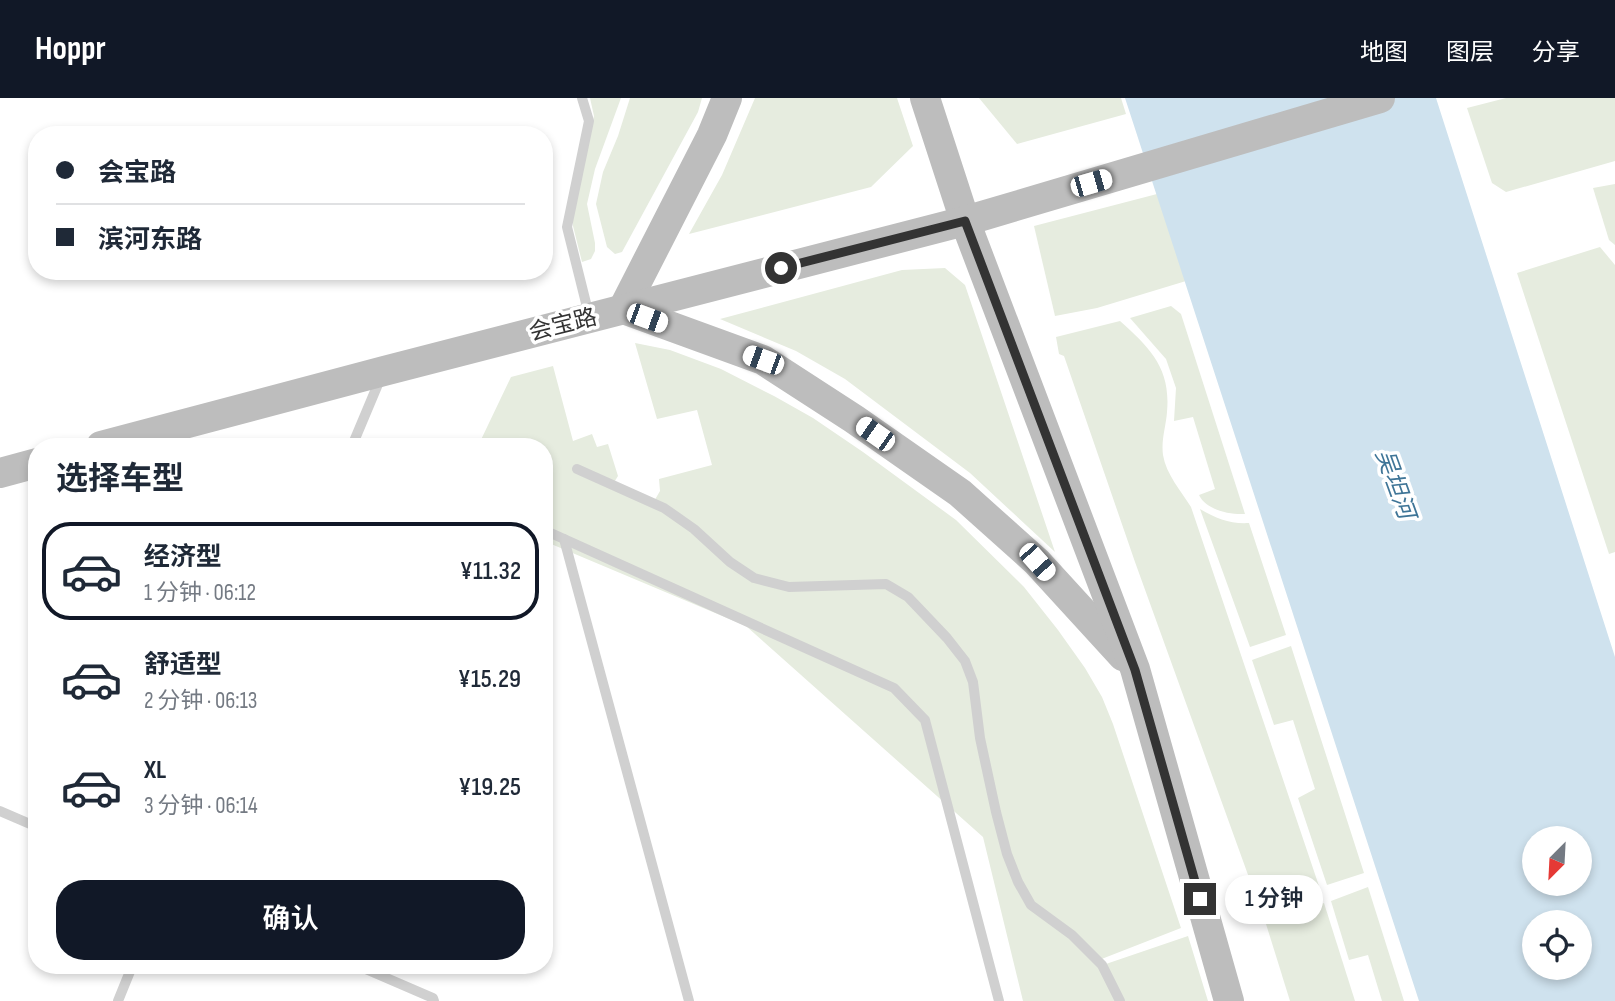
<!DOCTYPE html>
<html lang="zh">
<meta charset="utf-8">
<style>
body{margin:0;font-family:"Sofia Sans Condensed","Noto Sans SC",sans-serif;background:#f2f2f3;color:#1f2937;height:100vh;display:flex;flex-direction:column;font-size:26px;white-space:nowrap}
*{box-sizing:border-box;margin:0}
p{font-size:23px;color:#747a83}
.icon{flex:none;width:38px;height:38px;fill:none;stroke:currentColor;stroke-width:2;stroke-linecap:round;stroke-linejoin:round}
.map{position:relative;flex:1;overflow:hidden}
.details{position:absolute;left:28px;top:340px;width:525px;height:536px;display:flex;flex-direction:column;background:#fff;border-radius:28px;box-shadow:0 4px 10px #0003}
.details>*{flex:none}
.top-card{position:absolute;left:28px;top:28px;width:525px;height:154px;border-radius:28px;box-shadow:0 4px 10px #0003;display:grid;align-content:center;height:154px;padding:0 28px;background:#fff}
.needle{width:46px;rotate:204deg}
.fabs{position:absolute;left:1522px;top:728px;display:grid;gap:14px}
.fabs a{display:grid;place-items:center;width:70px;height:70px;border-radius:50%;background:#fff;box-shadow:0 4px 10px #0003;font-size:35px}
.end{position:absolute;width:32px;height:32px;margin:-16px;border:9px solid #333;background:#fff;box-shadow:0 0 0 4px #fff}
.from{border-radius:50%}
.bubble{position:absolute;height:49px;border-radius:24px;background:#fff;box-shadow:0 4px 10px #0003;font-size:23px;font-weight:600;line-height:49px;text-align:center}
.car{position:absolute;width:21px;height:42px;margin:-21px -10px;border-radius:9px;box-shadow:0 0 5px 2px #0007;background:linear-gradient(#fff 24%,#345 0 40%,#fff 0 76%,#345 0 86%,#fff 0)}
.top-card b{display:flex;align-items:center;gap:24px;height:66px;font-size:26px}
.top-card b+b{border-top:2px solid #e0e1e3}
.top-card i{width:18px;height:18px;background:#1f2937}
ul{padding:0;list-style:none}
li{display:flex;align-items:center;gap:21px;height:98px;margin:0 14px 10px;padding:0 14px;border:4px solid transparent;border-radius:28px}
li div{flex:1}
li b{display:block;font-size:26px}
li em{font-style:normal;font-weight:600}
li.on{border-color:#111827}
li>.icon{width:63px;height:63px;stroke-width:1.5}
h2{padding:0 28px;font-size:32px;line-height:84px}
.action{display:flex;gap:14px;margin-top:auto;padding:14px 28px}
.action a{flex:1;height:80px;border-radius:28px;background:#111827;color:#fff;font-size:28px;font-weight:600;line-height:80px;text-align:center}
header{display:flex;align-items:center;gap:42px;box-sizing:border-box;height:98px;padding:0 35px;background:#111827;color:#fff}
header strong{font-size:33px}
nav{display:flex;gap:38px;margin-inline-start:auto;font-size:24px}
.map>svg:first-child{display:block}
</style>
<header>
<strong>Hoppr</strong>
<nav><a>地图</a><a>图层</a><a>分享</a></nav>
</header>
<div class="map">
<svg width="1615" height="903" viewBox="0 0 1615 903">
<rect width="100%" height="100%" fill="#fff"/>
<g fill="#e6ecdf">
<polygon points="590,0 621,0 595,71 587,106 595,145 595,153 591,161 582,164 573,128 573,121 594,18"/>
<polygon points="630,0 702,0 698,14 622,154 615,156 607,149 596,106 603,74 618,38"/>
<polygon points="755,0 897,0 913,48 871,89 689,136 722,77"/>
<polygon points="979,0 1121,0 1126,16 1017,46"/>
<polygon points="1506,0 1615,0 1615,63 1506,94 1492,85 1467,10"/>
<polygon points="1615,86 1615,147 1609,142 1593,90"/>
<polygon points="1157,96 1186,183 1097,210 1055,218 1034,128"/>
<polygon points="1600,149 1615,167 1615,454 1609,456 1517,175"/>
<polygon points="945,170 965,187 1055,454 970,375 845,281 796,253 720,221 902,172"/>
<path d="M1171 208 1181 216 1245 416C1230 417 1206 412 1199 397L1215 391 1193 319 1174 323 1176 290 1166 261 1130 220Z"/>
<path d="M1120 223C1150 250 1171 270 1167 314 1166 328 1161 342 1163 357 1166 376 1181 393 1191 409L1319 788 1260 810 1135 464 1064 258 1059 256 1056 239Z"/>
<polygon points="635,245 670,252 721,271 774,298 813,320 863,354 956,422 1024,489 1058,532 1085,570 1102,599 1113,626 1181,830 1099,862 1103,867 1188,838 1208,903 1023,903 983,739 746,528 544,443 544,348 478,348 511,279 553,268 573,343 592,336 597,349 608,346 618,378 613,386 653,405 660,393 659,381 712,367 697,312 657,321"/>
<path d="M1200 411C1217 421 1230 426 1249 425L1286 537 1250 549Z"/>
<polygon points="1291,548 1364,775 1327,787 1298,700 1315,691 1293,622 1274,627 1252,562"/>
<polygon points="1368,789 1404,903 1382,903 1368,857 1349,862 1331,803"/>
<polygon points="1324,805 1355,903 1290,903 1266,826"/>
</g>
<path fill="#cfe2ee" fill-rule="evenodd" d="M1125 0H1436L1615 559V903H1419ZM1535 740H1580V786H1535ZM1535 824H1580V870H1535Z"/>
<g fill="none" stroke-linecap="round" stroke-linejoin="round">
<g stroke="#d0d0d0" stroke-width="10">
<polyline points="582,0 589,23 567,129 589,217"/>
<polyline points="352,348 381,279"/>
<polyline points="577,371 664,410 694,431 730,464 754,480 789,489 886,486 908,499 947,540 965,563 973,584 980,640 996,714 1007,756 1018,784 1031,807 1072,837 1102,867 1120,903"/>
<polyline points="544,432 564,441 689,903"/>
<polyline points="564,441 894,590 925,622 999,903"/>
<polyline points="0,713 37,729"/>
<polyline points="354,866 433,900 434,903"/>
<polyline points="118,903 133,866"/>
</g>
<g stroke="#bdbdbd" stroke-width="30">
<polyline points="727,0 712,37 623,211 763,262 854,321 960,395 1037,464 1123,558"/>
<polyline points="925,0 965,123 1135,571 1229,903"/>
<polyline points="101,348 384,273 965,123 1380,0"/>
<polyline points="0,375 37,365"/>
</g>
</g>
<g fill="none" stroke-linecap="round" stroke-linejoin="round">
<polyline stroke="#333" stroke-width="9" points="781,170 965,123 1135,572 1200,801"/>
</g>
<g text-anchor="middle" dominant-baseline="central" stroke-width="7" stroke-linejoin="round" paint-order="stroke">
<g font-size="23" fill="#333" stroke="#fff">
<text transform="translate(563 227) rotate(-14)">会宝路</text>
</g>
<g font-size="24" font-style="italic" fill="#3f7597" stroke="#fff">
<text transform="translate(1395 386) rotate(70)">吴坦河</text>
</g>
</g>
</svg>
<div class="fabs">
<a><svg class="needle" viewBox="-14 -14 28 28"><path d="M0-13l5 13h-10z" fill="#e53935"/><path d="M0 13l5-13h-10z" fill="#747a83"/></svg></a>
<a><svg class="icon" aria-label="locate" viewBox="0 0 24 24"><circle cx="12" cy="12" r="6"/><path d="M12 2v4M12 18v4M2 12h4M18 12h4"/></svg></a>
</div>
<i class="end from" style="left:781px;top:170px"></i>
<i class="end" style="left:1200px;top:801px"></i>
<div class="bubble" style="left:1225px;top:777px;width:98px">1 分钟</div>
<i class="car" style="left:1091px;top:85px;rotate:74deg"></i>
<i class="car" style="left:647px;top:220px;rotate:110deg"></i>
<i class="car" style="left:763px;top:262px;rotate:290deg"></i>
<i class="car" style="left:875px;top:336px;rotate:305deg"></i>
<i class="car" style="left:1037px;top:464px;rotate:138deg"></i>
<div class="top-card">
<b><i class="from"></i>会宝路</b>
<b><i></i>滨河东路</b>
</div>
<section class="details">
<h2>选择车型</h2>
<ul>
<li class="on"><svg class="icon" aria-label="car" viewBox="0 0 24 24"><path d="M5 17H2v-5l4-1 3-4h7l3 4 3 1v5h-3M9 17h6M6 11h13"/><circle cx="7" cy="17" r="2"/><circle cx="17" cy="17" r="2"/></svg><div><b>经济型</b><p>1 分钟 · 06:12</p></div><em>¥11.32</em></li>
<li><svg class="icon" aria-label="car" viewBox="0 0 24 24"><path d="M5 17H2v-5l4-1 3-4h7l3 4 3 1v5h-3M9 17h6M6 11h13"/><circle cx="7" cy="17" r="2"/><circle cx="17" cy="17" r="2"/></svg><div><b>舒适型</b><p>2 分钟 · 06:13</p></div><em>¥15.29</em></li>
<li><svg class="icon" aria-label="car" viewBox="0 0 24 24"><path d="M5 17H2v-5l4-1 3-4h7l3 4 3 1v5h-3M9 17h6M6 11h13"/><circle cx="7" cy="17" r="2"/><circle cx="17" cy="17" r="2"/></svg><div><b>XL</b><p>3 分钟 · 06:14</p></div><em>¥19.25</em></li>
</ul>
<div class="action"><a>确认</a></div>
</section>
</div>
